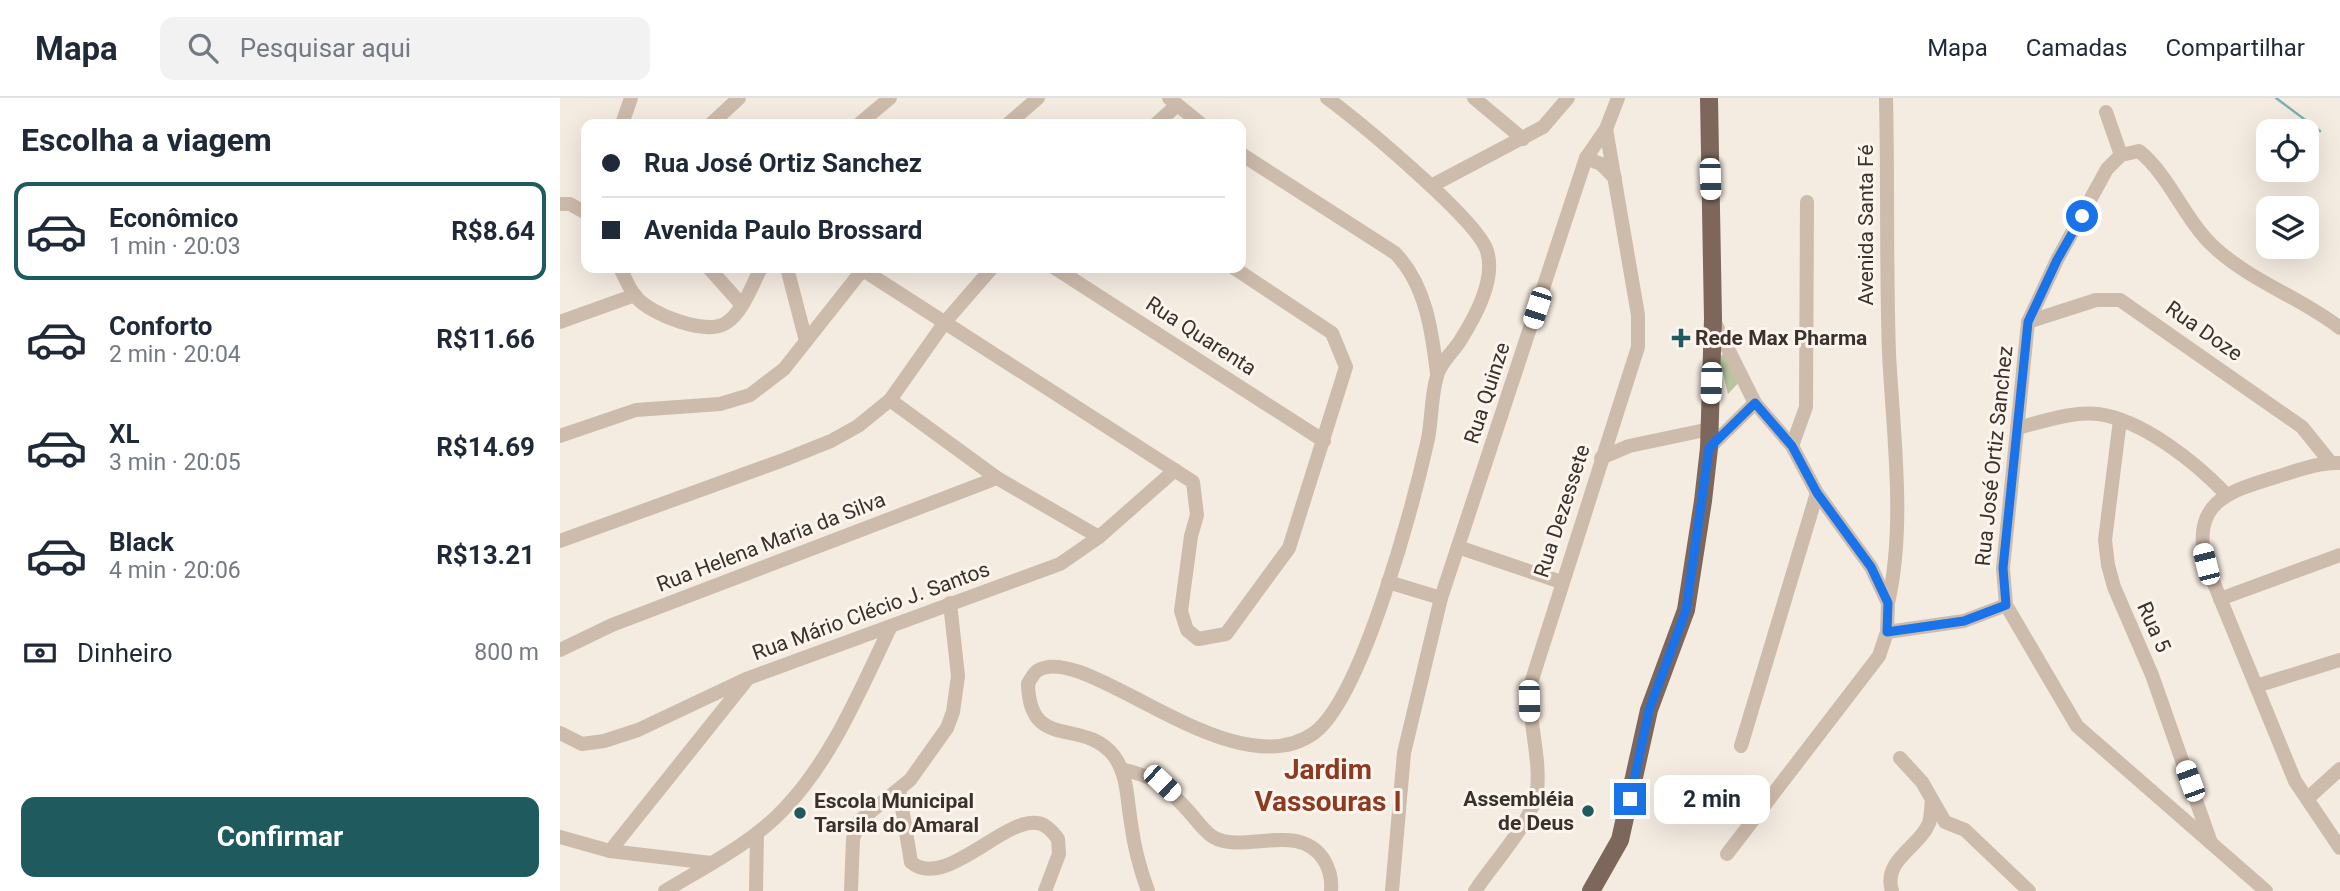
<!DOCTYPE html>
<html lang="pt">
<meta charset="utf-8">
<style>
body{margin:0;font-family:Roboto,sans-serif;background:#f2f2f3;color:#1f2937;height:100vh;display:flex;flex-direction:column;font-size:26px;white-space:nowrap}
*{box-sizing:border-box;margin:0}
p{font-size:23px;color:#747a83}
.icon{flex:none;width:38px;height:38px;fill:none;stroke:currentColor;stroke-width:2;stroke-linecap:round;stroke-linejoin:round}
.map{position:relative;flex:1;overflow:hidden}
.panel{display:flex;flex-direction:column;background:#fff;width:560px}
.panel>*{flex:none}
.banner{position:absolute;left:21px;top:21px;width:665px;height:154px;border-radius:14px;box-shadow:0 7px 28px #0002;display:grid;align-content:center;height:154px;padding:0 21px;background:#fff}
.controls{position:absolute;left:1696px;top:21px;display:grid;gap:14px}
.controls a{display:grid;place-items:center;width:63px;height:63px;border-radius:14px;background:#fff;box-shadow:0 7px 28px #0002;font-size:35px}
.end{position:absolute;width:32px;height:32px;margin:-16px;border:9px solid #1a73e8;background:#fff;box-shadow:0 0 0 4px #fff}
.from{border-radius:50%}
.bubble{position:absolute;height:49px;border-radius:14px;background:#fff;box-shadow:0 7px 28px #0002;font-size:23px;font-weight:700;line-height:49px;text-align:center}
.car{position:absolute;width:21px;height:42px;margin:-21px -10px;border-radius:9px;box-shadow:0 0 5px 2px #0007;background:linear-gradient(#fff 24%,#345 0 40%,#fff 0 76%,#345 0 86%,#fff 0)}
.banner b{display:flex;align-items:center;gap:24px;height:66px;font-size:26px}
.banner b+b{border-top:2px solid #e0e1e3}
.banner i{width:18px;height:18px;background:#1f2937}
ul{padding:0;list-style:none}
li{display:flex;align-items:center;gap:21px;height:98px;margin:0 14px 10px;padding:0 7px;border:4px solid transparent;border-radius:14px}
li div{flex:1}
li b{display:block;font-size:26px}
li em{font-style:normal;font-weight:700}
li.on{border-color:#1f5a5e}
li>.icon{width:63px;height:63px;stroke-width:1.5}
h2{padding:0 21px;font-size:32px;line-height:84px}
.pay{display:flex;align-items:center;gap:18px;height:77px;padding:0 21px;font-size:26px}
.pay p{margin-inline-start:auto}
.action{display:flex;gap:14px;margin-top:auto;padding:14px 21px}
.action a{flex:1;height:80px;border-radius:14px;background:#1f5a5e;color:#fff;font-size:28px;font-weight:700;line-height:80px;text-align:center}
header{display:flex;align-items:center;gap:42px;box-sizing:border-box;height:98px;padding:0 35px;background:#fff;border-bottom:2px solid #e0e1e3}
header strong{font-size:33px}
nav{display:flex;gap:38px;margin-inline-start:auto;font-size:24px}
.search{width:490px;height:63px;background:#f2f2f3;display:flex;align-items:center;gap:18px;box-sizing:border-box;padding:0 24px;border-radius:14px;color:#747a83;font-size:26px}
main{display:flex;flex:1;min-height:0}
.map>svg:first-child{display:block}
</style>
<header>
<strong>Mapa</strong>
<div class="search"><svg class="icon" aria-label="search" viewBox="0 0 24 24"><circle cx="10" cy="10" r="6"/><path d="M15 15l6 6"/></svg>Pesquisar aqui</div>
<nav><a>Mapa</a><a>Camadas</a><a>Compartilhar</a></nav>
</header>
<main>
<section class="panel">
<h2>Escolha a viagem</h2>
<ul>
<li class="on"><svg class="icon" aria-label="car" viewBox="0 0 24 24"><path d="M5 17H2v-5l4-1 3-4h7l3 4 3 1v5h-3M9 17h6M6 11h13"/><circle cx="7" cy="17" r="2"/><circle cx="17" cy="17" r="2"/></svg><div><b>Econômico</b><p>1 min · 20:03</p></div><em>R$8.64</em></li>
<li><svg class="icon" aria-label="car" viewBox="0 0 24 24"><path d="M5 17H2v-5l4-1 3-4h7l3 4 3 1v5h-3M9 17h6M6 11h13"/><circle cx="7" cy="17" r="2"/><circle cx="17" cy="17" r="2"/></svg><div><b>Conforto</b><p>2 min · 20:04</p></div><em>R$11.66</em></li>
<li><svg class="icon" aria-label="car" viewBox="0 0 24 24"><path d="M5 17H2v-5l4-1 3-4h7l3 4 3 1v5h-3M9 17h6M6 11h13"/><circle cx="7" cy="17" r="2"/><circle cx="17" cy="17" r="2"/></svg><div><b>XL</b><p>3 min · 20:05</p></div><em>R$14.69</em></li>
<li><svg class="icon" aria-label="car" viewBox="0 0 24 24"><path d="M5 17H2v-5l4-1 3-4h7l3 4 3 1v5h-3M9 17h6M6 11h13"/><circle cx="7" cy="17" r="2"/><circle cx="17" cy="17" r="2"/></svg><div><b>Black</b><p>4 min · 20:06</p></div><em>R$13.21</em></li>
</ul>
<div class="pay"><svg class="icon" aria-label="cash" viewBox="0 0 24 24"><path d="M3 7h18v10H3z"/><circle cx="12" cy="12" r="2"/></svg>Dinheiro<p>800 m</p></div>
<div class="action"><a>Confirmar</a></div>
</section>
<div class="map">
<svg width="1780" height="793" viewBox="0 0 1780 793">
<rect width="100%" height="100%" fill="#f4ebe1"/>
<polygon fill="#b8c4a0" points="1166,254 1181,282 1168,296 1159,259"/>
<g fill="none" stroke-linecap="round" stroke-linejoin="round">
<polyline stroke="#7fb0b2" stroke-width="2.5" points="1716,0 1760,33"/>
<g stroke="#cdbbac" stroke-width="14">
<polyline points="609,0 641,26"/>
<polyline points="914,0 963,41"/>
<path d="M1326 0C1328 85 1326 170 1329 255 1333 335 1346 427 1328 505"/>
<polyline points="1546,14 1561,57"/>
<polyline points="62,26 71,0"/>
<polyline points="151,26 179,0"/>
<polyline points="299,26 330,0"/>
<polyline points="448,26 478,0"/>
<polyline points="596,26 616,8"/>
<path d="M681 56 835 155C866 187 872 233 877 276"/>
<polyline points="1026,60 1041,66 1055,80"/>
<polyline points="871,88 983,29 1008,0"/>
<polyline points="0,106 10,106 26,115"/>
<path d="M60 170C65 179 69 191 76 199 90 216 146 238 166 225 183 214 192 187 201 170"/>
<polyline points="149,170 181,206"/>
<polyline points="227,170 246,243"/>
<polyline points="495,170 764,343"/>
<polyline points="303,172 633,384 637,417 631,438 621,513 627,532 638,541 666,536 729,450 786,269 772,235 674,170"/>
<polyline points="1153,221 1195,305 1232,348 1257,395 1311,469 1328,505 1327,534 1319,558 1167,756"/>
<polyline points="0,224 75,197"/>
<polyline points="1468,224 1536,202 1560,202 1742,329 1771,365"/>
<polyline points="330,302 437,380 539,439"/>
<polyline points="1560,322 1545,442 1548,467 1554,489 1592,577 1651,745"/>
<path d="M1457 330C1482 324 1512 313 1538 316 1583 322 1635 364 1666 396"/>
<polyline points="0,338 76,312 160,306 190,297 224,271 304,170"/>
<polyline points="1232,348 1246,309 1247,104"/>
<polyline points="1149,350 1195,305"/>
<polyline points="1041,360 1069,348 1150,331"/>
<path d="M1780 365C1758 364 1736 373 1716 379 1666 394 1631 405 1646 466L1735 683 1780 750"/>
<polyline points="0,443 226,361 271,343 298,328 330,302 385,224 432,170"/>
<polyline points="898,449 1001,484"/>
<polyline points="828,484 881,500"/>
<polyline points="1660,501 1780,457"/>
<polyline points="1327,534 1404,523 1446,507"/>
<polyline points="0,552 52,527 437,380"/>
<polyline points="1696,588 1780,562"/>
<polyline points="0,635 22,646 44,643 78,632 186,581 500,466 539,439 615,372"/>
<polyline points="1181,648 1257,395"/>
<polyline points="1340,660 1362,684 1385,724 1405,732 1469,793"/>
<path d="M561 671C595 678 608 690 631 716 638 724 644 733 653 739 684 757 738 722 764 762 770 772 772 782 771 793"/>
<path d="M339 692 351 764C384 793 443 720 477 725 486 726 493 734 498 741L499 756 485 793"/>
<polyline points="1747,701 1780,671"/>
<polyline points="0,739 50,753 151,765"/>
<polyline points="50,753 186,583"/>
<path d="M105 793C144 769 191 746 223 712 272 662 301 590 331 528"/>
<polyline points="196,793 197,735"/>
<polyline points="291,793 293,741 299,723 350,682 387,630 393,614 398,578 390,505"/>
<path d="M588 793C580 771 574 749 571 725 567 703 568 677 554 658 523 618 470 655 468 586 470 582 473 576 477 573 524 541 672 694 754 635 803 599 854 403 868 341 872 320 871 298 877 278 880 265 893 254 900 243 915 219 936 182 927 153 918 122 798 23 767 0"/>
<polyline points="832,793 844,655 881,500 1026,60 1046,31 1058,0"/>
<path d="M915 793C933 765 972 725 977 693 981 658 967 622 971 585L1078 249V217L1046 31"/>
<path d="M1332 793C1322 762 1360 749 1369 725 1371 719 1371 709 1372 702"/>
<path d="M1706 793 1517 628 1446 507 1443 470 1468 224 1497 162 1547 71 1561 57 1579 53C1610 78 1624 121 1654 149 1692 184 1740 199 1780 230"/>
</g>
<polyline stroke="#7d675c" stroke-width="18" points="1031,793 1060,742 1089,612 1126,512 1143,403 1149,350 1153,221 1149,0"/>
</g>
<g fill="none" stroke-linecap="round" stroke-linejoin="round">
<polyline stroke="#1a73e8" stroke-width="9" points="1070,701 1089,612 1126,512 1149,350 1195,305 1232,348 1257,395 1311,469 1328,505 1327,534 1404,523 1446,507 1443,470 1468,224 1497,162 1522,118"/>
</g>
<g fill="#1f5a5e" stroke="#fbf5ee" stroke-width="2.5">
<path d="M1117.5 229.5h7v7h7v7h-7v7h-7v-7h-7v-7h7z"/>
<circle cx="1028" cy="713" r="7"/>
<circle cx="240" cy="715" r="7"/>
</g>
<g text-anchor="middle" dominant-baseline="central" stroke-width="6" stroke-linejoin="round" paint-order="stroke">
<g font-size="21" fill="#3b302b" stroke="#fbf5ee">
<text transform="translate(1306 127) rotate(-90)">Avenida Santa Fé</text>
<text transform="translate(1644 233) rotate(35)">Rua Doze</text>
<text transform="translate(641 238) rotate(33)">Rua Quarenta</text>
<text transform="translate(927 295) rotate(-72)">Rua Quinze</text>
<text transform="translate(1434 358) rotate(-84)">Rua José Ortiz Sanchez</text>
<text transform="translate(1002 413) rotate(-72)">Rua Dezessete</text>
<text transform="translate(211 444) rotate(-21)">Rua Helena Maria da Silva</text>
<text transform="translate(311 513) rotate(-20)">Rua Mário Clécio J. Santos</text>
<text transform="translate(1594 529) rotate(66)">Rua 5</text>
</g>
<g font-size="21" font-weight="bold" fill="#3b302b" stroke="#fbf5ee" text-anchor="start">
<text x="1135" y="240">Rede Max Pharma</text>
<text x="1014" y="701" text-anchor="end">Assembléia<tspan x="1014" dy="24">de Deus</tspan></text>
<text x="254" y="703">Escola Municipal<tspan x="254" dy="24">Tarsila do Amaral</tspan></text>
</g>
<g font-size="28" font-weight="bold" fill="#8c3b22" stroke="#fbf5ee">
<text x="768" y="671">Jardim<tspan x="768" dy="32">Vassouras I</tspan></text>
</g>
</g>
</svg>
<div class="controls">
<a><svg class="icon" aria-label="locate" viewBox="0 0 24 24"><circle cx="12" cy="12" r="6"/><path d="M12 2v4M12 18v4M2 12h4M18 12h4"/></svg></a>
<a><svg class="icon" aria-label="layers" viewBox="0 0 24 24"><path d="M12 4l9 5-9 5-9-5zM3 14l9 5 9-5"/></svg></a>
</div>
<i class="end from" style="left:1522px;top:118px"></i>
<i class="end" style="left:1070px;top:701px"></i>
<div class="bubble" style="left:1094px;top:677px;width:116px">2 min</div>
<i class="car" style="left:1150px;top:81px;rotate:178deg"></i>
<i class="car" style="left:977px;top:210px;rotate:198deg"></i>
<i class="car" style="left:1151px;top:285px;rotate:182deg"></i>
<i class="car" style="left:1646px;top:466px;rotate:346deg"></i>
<i class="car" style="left:969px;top:603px;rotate:179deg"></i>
<i class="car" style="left:1630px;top:683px;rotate:340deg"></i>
<i class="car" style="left:602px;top:685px;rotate:133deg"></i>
<div class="banner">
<b><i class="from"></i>Rua José Ortiz Sanchez</b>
<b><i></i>Avenida Paulo Brossard</b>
</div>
</div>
</main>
